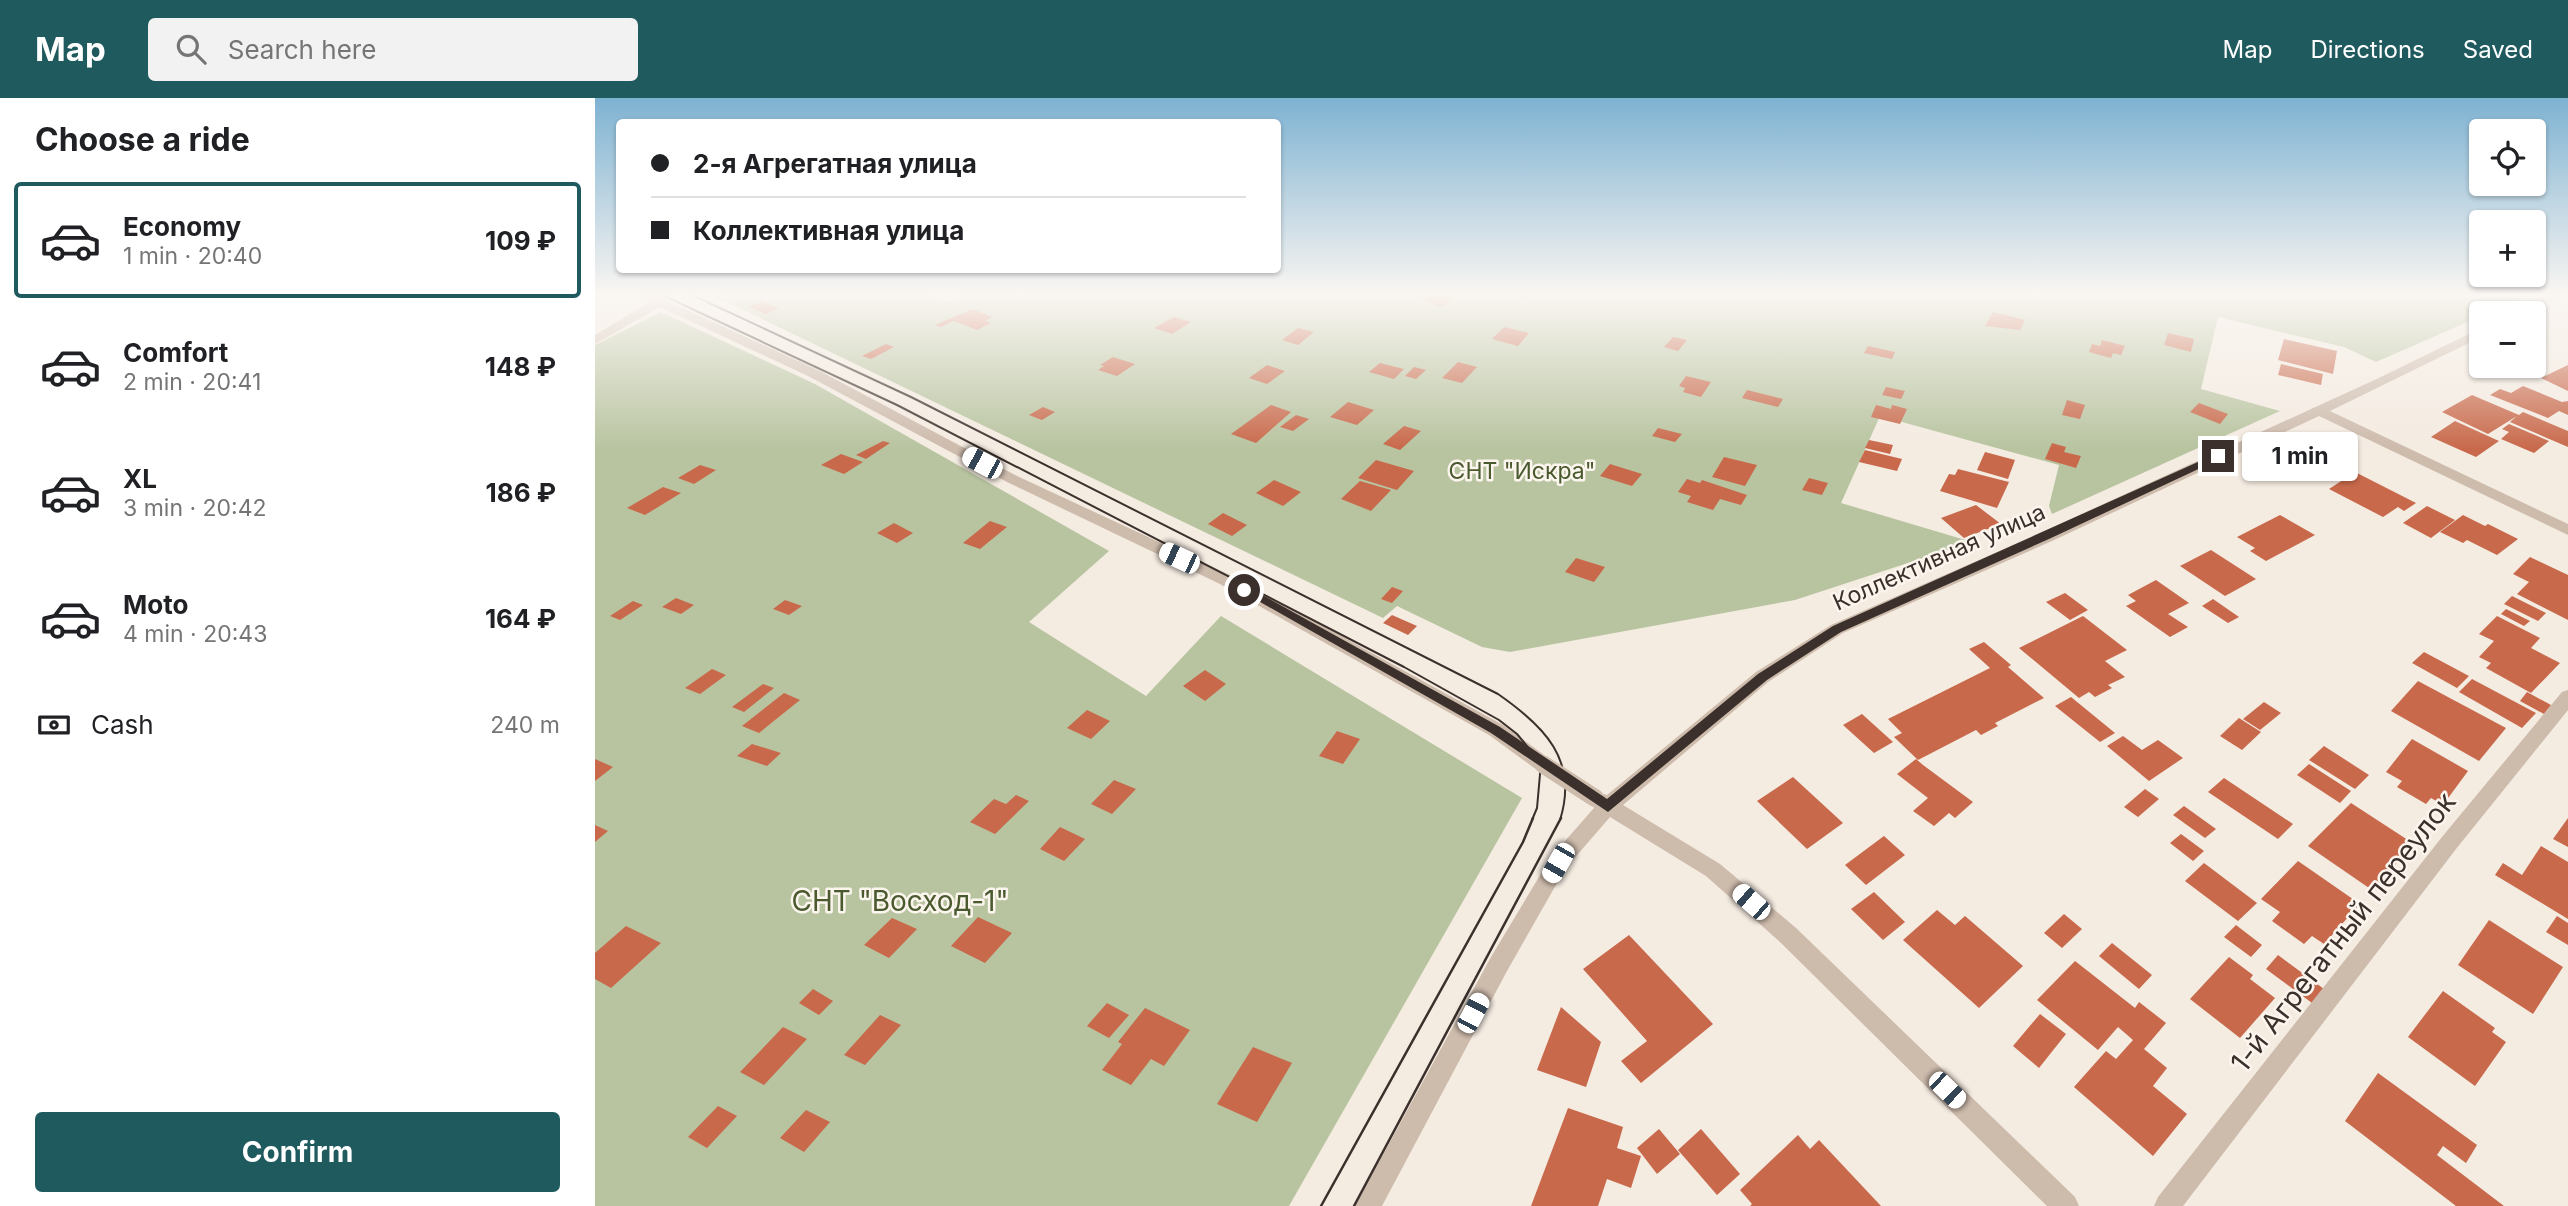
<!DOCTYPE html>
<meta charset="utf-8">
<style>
body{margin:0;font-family:Inter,sans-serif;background:#f2f2f2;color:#202124;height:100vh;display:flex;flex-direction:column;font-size:26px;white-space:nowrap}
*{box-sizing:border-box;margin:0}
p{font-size:23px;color:#757577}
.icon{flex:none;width:38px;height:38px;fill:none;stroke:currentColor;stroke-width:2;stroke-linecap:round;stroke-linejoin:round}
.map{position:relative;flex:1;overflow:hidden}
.details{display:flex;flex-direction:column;background:#fff;width:595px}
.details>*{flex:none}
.guide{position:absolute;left:21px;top:21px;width:665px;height:154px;border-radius:7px;box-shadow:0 2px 5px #0004;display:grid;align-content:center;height:154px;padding:0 35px;background:#fff}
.controls{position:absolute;left:1874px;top:21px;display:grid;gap:14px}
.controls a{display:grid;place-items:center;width:77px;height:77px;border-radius:7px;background:#fff;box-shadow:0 2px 5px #0004;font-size:35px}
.end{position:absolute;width:32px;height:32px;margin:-16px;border:9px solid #3b302b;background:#fff;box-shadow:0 0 0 4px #fff}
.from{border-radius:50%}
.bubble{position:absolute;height:49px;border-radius:7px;background:#fff;box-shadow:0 2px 5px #0004;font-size:23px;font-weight:700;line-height:49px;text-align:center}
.car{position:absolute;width:21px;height:42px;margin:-21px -10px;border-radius:9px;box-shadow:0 0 5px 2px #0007;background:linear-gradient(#fff 24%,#345 0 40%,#fff 0 76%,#345 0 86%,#fff 0)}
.guide b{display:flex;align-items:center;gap:24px;height:66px;font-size:26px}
.guide b+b{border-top:2px solid #e0e0e0}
.guide i{width:18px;height:18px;background:#202124}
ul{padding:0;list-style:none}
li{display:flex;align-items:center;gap:21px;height:116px;margin:0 14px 10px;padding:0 21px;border:4px solid transparent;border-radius:7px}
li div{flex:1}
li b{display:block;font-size:26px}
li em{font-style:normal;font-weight:700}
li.on{border-color:#1f5a5e}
li>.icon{width:63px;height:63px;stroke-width:1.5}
h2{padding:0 35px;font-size:32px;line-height:84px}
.pay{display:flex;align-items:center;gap:18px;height:77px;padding:0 35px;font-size:26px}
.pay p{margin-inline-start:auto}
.button{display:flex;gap:14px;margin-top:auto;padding:14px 35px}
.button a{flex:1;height:80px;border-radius:7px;background:#1f5a5e;color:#fff;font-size:28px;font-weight:700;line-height:80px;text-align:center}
header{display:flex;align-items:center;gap:42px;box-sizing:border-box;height:98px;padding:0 35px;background:#1f5a5e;color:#fff}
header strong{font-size:33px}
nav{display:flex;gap:38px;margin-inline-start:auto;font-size:24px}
.search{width:490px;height:63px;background:#f2f2f2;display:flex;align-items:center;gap:18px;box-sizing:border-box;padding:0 24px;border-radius:7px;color:#757577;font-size:26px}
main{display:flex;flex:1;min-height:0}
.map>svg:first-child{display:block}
</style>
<header>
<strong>Map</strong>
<div class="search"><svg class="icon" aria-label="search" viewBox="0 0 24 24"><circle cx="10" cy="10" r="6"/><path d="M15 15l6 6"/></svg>Search here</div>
<nav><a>Map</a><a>Directions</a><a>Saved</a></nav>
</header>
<main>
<section class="details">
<h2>Choose a ride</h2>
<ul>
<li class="on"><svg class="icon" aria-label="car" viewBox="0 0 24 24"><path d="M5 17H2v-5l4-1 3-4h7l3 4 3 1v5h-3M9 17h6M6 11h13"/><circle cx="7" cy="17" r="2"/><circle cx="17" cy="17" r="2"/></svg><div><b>Economy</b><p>1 min · 20:40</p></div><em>109 ₽</em></li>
<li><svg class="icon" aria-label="car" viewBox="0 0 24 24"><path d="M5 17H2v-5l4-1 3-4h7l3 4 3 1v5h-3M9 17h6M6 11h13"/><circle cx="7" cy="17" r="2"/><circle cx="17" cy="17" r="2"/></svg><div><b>Comfort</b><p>2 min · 20:41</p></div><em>148 ₽</em></li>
<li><svg class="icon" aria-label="car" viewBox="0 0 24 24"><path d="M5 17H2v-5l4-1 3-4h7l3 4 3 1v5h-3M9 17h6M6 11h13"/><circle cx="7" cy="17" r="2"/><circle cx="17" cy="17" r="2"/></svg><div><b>XL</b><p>3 min · 20:42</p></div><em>186 ₽</em></li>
<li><svg class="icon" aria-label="car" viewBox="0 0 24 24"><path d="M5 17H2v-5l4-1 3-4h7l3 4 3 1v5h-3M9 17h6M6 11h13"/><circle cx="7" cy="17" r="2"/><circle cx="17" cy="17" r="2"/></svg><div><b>Moto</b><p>4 min · 20:43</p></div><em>164 ₽</em></li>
</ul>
<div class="pay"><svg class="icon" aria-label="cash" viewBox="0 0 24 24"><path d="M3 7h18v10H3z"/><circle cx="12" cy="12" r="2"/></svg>Cash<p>240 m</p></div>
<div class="button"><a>Confirm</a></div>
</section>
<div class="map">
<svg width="1973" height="1108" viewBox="0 0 1973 1108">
<rect width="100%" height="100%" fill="#f4ebe1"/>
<g fill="#b8c4a0">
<polygon points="115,196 332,196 356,204 371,196 1936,196 1893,215 1886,215 1886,218 1781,264 1749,249 1623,219 1606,291 1685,313 1457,416 1454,408 1464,367 1285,318 1246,405 1377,444 1200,502 915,554 887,549 802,508 788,520"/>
<polygon points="66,214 220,286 514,453 434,524 551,598 626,518 927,700 694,1108 0,1108 0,247"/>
</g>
<g fill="#c8694b">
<polygon points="836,196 845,196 858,200 846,209 827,202"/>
<polygon points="166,203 184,210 171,216 153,209"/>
<polygon points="378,211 397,219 390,223 396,225 382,232 359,223 346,229 340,227"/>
<polygon points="1398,214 1430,222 1425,232 1390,228"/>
<polygon points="579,219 596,224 577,236 559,230"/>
<polygon points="909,229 934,235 923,248 897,241"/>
<polygon points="703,230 719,234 703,247 687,242"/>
<polygon points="1573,235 1599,241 1596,254 1569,247"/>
<polygon points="1078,239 1092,242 1083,253 1069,249"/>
<polygon points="1689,241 1742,253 1738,276 1683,262"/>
<polygon points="1507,242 1530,248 1526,257 1518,255 1516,260 1494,254 1497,246 1505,248"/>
<polygon points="291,246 299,249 276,261 267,258"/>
<polygon points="1273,248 1300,254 1297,261 1269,255"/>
<polygon points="518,259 540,266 522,278 503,272 509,268 505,267"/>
<polygon points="863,264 882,269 867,285 847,280"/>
<polygon points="785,265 809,271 799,281 774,274"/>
<polygon points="1686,266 1728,276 1726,287 1683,277"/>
<polygon points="672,267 690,273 672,286 654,280"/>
<polygon points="1973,267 1973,293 1946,280"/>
<polygon points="819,269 831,272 821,281 810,278"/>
<polygon points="1091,278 1116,284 1106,299 1088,294 1090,290 1084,288"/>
<polygon points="1928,288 1967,304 1973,303 1973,317 1964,313 1953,320 1895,297 1905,291 1916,295"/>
<polygon points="1291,289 1310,293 1306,301 1287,297"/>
<polygon points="1152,292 1188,301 1183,309 1147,300"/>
<polygon points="1877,297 1924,317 1928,314 1973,333 1973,349 1915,324 1922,318 1893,336 1847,314"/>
<polygon points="1472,302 1490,307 1485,321 1467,317"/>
<polygon points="753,304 779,312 762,327 735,319"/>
<polygon points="1604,305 1633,316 1625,326 1595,314"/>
<polygon points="676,307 696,314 661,345 636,336"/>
<polygon points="1281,307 1296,311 1297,307 1312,311 1305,326 1276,319"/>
<polygon points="448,309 460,314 447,322 434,317"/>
<polygon points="701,317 714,321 698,333 685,329"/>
<polygon points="1860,323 1904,343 1881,359 1836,339"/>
<polygon points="1914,326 1954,343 1939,355 1906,341 1914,334 1907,331"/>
<polygon points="809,328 826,333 805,352 788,346"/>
<polygon points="1063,330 1087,336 1080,344 1057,338"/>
<polygon points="1274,342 1298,347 1295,356 1270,350"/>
<polygon points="288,343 295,345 271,361 261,357"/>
<polygon points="1457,345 1471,349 1469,354 1486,358 1481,370 1450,361"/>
<polygon points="1270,352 1307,361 1302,373 1264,364"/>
<polygon points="1390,354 1420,362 1413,381 1382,372"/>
<polygon points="246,356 268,364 249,376 226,367"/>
<polygon points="1129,359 1162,367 1150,388 1117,379"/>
<polygon points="781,362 819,373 802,392 763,380"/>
<polygon points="1015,366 1047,376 1037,388 1005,378"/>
<polygon points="105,367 121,372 99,386 83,380"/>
<polygon points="1363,371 1414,384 1402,410 1345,393 1354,376 1360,377"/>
<polygon points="1760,374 1821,405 1809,413 1803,409 1788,419 1734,391"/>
<polygon points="1214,380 1233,385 1227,397 1207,392"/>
<polygon points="1092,381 1105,385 1107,382 1152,397 1146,407 1125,401 1118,412 1092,404 1096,398 1083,394"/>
<polygon points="679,382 706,394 688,408 661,395"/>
<polygon points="765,383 796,392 776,413 746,401"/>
<polygon points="68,389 86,395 50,417 32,410"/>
<polygon points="1381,407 1406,426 1369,440 1346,420"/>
<polygon points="1832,408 1860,422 1836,440 1808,425"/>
<polygon points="628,415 652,427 637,438 613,426"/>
<polygon points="1685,417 1720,437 1671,463 1655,453 1660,450 1642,439"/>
<polygon points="1868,417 1890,428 1893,426 1923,441 1902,457 1872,442 1868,445 1845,434"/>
<polygon points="395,423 412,429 385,451 368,445"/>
<polygon points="299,425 318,435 302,445 282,435"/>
<polygon points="1616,452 1661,481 1630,498 1585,468"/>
<polygon points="1935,459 1973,477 1973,522 1922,496 1934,484 1918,476"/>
<polygon points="981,460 1010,469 999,484 970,474"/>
<polygon points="1561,482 1594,505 1573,516 1593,529 1575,539 1531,508 1541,503 1533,497"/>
<polygon points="797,489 808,493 797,505 786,501"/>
<polygon points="1470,495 1493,512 1475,522 1451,504"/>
<polygon points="1917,498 1951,515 1943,523 1909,506"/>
<polygon points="81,500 99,507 86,516 67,509"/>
<polygon points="1618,501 1644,519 1633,525 1607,508"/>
<polygon points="190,502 207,508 194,517 178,511"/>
<polygon points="38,503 48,507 25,522 15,518"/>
<polygon points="1911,511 1935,523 1929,528 1906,516"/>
<polygon points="797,517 822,528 813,537 788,525"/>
<polygon points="1488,518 1532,552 1510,563 1530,579 1513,587 1517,590 1500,599 1494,594 1484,600 1424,550"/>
<polygon points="1902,518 1945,540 1936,550 1965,565 1936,595 1891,570 1896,565 1884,559 1899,543 1884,536"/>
<polygon points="1389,544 1416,567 1413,569 1449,600 1400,625 1403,628 1386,637 1381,632 1323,662 1299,639 1307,635 1293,621 1395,570 1374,551"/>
<polygon points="1829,554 1874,578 1862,590 1817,565"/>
<polygon points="117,571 131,577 105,596 90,590"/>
<polygon points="610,572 631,586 610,603 588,588"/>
<polygon points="1877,581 1941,615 1927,630 1864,594"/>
<polygon points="1823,583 1911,630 1884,663 1796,613"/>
<polygon points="168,586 179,590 149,614 137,609"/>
<polygon points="1932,594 1956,607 1949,616 1925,603"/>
<polygon points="189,595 205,602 164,635 147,628"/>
<polygon points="1476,599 1520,635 1505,644 1460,608"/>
<polygon points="1669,604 1686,615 1665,632 1648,621"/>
<polygon points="492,612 515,623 496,641 472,630"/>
<polygon points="1267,616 1298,644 1279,655 1248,627"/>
<polygon points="1644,620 1666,634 1647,652 1625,638"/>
<polygon points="742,633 765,641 748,666 724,658"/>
<polygon points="1528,638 1547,652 1563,642 1588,660 1554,683 1512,648"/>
<polygon points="1817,641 1873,673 1848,707 1836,700 1831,706 1802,689 1807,683 1791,674"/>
<polygon points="157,646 186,655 172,668 142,658"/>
<polygon points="1729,648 1774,677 1760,691 1714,662"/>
<polygon points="0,661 18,669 0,683"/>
<polygon points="1321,661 1328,667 1378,704 1360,720 1354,715 1339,728 1318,713 1333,700 1302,676"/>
<polygon points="1714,666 1756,693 1745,705 1702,677"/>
<polygon points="1198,679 1248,725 1212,751 1162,703"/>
<polygon points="1629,680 1698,726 1683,741 1613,694"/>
<polygon points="519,682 541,691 517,716 496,706"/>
<polygon points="1550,691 1564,701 1543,719 1529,709"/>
<polygon points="421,697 434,703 400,736 375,724 399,701 411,706"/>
<polygon points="1756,705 1819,746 1777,792 1713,748"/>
<polygon points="1589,708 1621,731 1610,740 1578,717"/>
<polygon points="1973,720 1973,749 1958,741"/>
<polygon points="0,727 13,733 0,744"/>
<polygon points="465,729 490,741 469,763 445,751"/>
<polygon points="1586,736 1609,753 1598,763 1575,745"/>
<polygon points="1289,738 1310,757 1271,787 1250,767"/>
<polygon points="1946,748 1973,764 1973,821 1900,777 1908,765 1927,777"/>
<polygon points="1703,763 1765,806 1729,846 1717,838 1709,846 1677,823 1685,814 1666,801"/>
<polygon points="1609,765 1662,805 1643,823 1590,783"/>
<polygon points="1279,794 1310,824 1288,842 1256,811"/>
<polygon points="1342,812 1360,827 1370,818 1428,868 1384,910 1308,842"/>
<polygon points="1469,816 1487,831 1467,850 1449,835"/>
<polygon points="1962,818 1973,825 1973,847 1951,834"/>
<polygon points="383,819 417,835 390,865 356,848"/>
<polygon points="297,820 322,831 294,860 269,847"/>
<polygon points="1894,822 1968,869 1938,916 1863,867"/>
<polygon points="1641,827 1667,847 1656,859 1629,839"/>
<polygon points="31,828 66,845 16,890 0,881 0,855"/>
<polygon points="1034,837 1118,926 1046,985 1026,963 1052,943 988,871"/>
<polygon points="1517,845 1557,877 1544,891 1504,858"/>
<polygon points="1683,857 1729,891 1717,905 1671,871"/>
<polygon points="1634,859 1658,877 1655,881 1680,900 1645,940 1595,901"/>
<polygon points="1480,863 1540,910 1544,904 1571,925 1549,951 1572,970 1558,988 1592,1016 1558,1058 1479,989 1511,953 1521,961 1538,942 1523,929 1503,952 1442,902"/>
<polygon points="218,891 238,903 224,917 204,905"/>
<polygon points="1848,893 1900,930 1897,934 1911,944 1880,988 1813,939"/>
<polygon points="512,905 534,917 514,940 492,928"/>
<polygon points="966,909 1006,944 991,989 942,972"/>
<polygon points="550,910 595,932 569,968 556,961 536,987 507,972 527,946 523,944"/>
<polygon points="1445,916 1471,936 1444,970 1418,948"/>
<polygon points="285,917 306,927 270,967 249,957"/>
<polygon points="188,929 212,941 169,987 145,974"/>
<polygon points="658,949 697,965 662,1024 622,1006"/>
<polygon points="1783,975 1882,1047 1871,1065 1848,1048 1842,1057 1909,1108 1861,1108 1750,1023"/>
<polygon points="123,1008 142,1018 112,1050 93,1039"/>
<polygon points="973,1010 1028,1029 1022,1050 1046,1058 1036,1090 1012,1081 1003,1108 936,1108"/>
<polygon points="211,1012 235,1024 209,1054 185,1040"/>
<polygon points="1064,1031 1085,1056 1062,1076 1042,1050"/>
<polygon points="1106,1031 1145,1076 1122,1097 1083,1052"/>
<polygon points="1203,1037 1215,1051 1224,1042 1286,1108 1155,1108 1157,1106 1145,1092"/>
</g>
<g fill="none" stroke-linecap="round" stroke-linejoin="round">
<g fill="#cdbbac" fill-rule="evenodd">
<polygon points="41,196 57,196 223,272 422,378 637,478 908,627 956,662 959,667 956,672 949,675 942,672 894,637 625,486 412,384 213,278 65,209 0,246 0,237 55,204"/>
<polygon points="1953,196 1969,196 1933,215 1918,215"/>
<polygon points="1886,230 1886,239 1735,313 1973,426 1973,437 1724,318 1457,443 1248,535 1173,584 1028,707 1125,766 1201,830 1480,1099 1484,1108 1452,1108 1185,844 1111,778 1015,719 970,771 912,873 787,1108 760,1108 896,859 956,759 999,710 995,703 998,697 1005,695 1012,697 1161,574 1236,527 1445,435 1786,279"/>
<polygon points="1973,592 1973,612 1861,751 1588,1108 1559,1108 1563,1099 1847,739 1967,594"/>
</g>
<g stroke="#3b302b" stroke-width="2">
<polyline points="65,196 302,307 809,569 904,622 922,636 946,665 942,710 937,722"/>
<path d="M95 196 316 299 903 596C949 628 984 662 965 722"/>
</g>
<g stroke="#3b302b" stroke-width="2.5">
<polyline points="726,1108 928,744 938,720"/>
<polyline points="759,1108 966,720"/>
</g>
<polyline stroke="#cdbbac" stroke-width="18" points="949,667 1000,700"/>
</g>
<linearGradient id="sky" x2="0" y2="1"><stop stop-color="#7eb2d2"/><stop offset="0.56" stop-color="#faf6f2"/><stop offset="1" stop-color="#faf6f2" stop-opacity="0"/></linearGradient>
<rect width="1973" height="351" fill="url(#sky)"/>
<polygon fill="#3b302b" points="1623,355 1627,356 1627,360 1454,441 1246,534 1172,582 1013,714 896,635 644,492 653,489 905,629 1012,701 1163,576 1238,528"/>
<g text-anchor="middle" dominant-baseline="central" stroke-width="5" stroke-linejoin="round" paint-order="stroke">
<g font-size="23" fill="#4a5a2e" stroke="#fbf5ee">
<text x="927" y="373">СНТ "Искра"</text>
</g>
<g font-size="23" fill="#3b302b" stroke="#fbf5ee">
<text transform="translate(1344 459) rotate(-24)">Коллективная улица</text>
</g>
<g font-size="28" fill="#4a5a2e" stroke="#fbf5ee">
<text x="305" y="803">СНТ "Восход-1"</text>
</g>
<g font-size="28" fill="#3b302b" stroke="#fbf5ee">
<text transform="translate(1748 834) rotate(-52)">1-й Агрегатный переулок</text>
</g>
</g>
</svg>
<div class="controls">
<a><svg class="icon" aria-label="locate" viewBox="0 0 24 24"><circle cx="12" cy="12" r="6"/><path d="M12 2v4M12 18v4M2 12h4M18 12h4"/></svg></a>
<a>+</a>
<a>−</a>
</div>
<i class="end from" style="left:649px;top:492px"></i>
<i class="end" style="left:1623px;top:358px"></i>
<div class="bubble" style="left:1647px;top:334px;width:116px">1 min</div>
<i class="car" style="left:387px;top:365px;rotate:298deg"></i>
<i class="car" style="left:584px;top:460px;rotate:295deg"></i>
<i class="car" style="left:963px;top:765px;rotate:210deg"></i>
<i class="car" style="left:1156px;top:804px;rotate:311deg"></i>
<i class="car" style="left:878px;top:915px;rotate:28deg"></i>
<i class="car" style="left:1352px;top:992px;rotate:134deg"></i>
<div class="guide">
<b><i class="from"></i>2-я Агрегатная улица</b>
<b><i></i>Коллективная улица</b>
</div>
</div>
</main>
